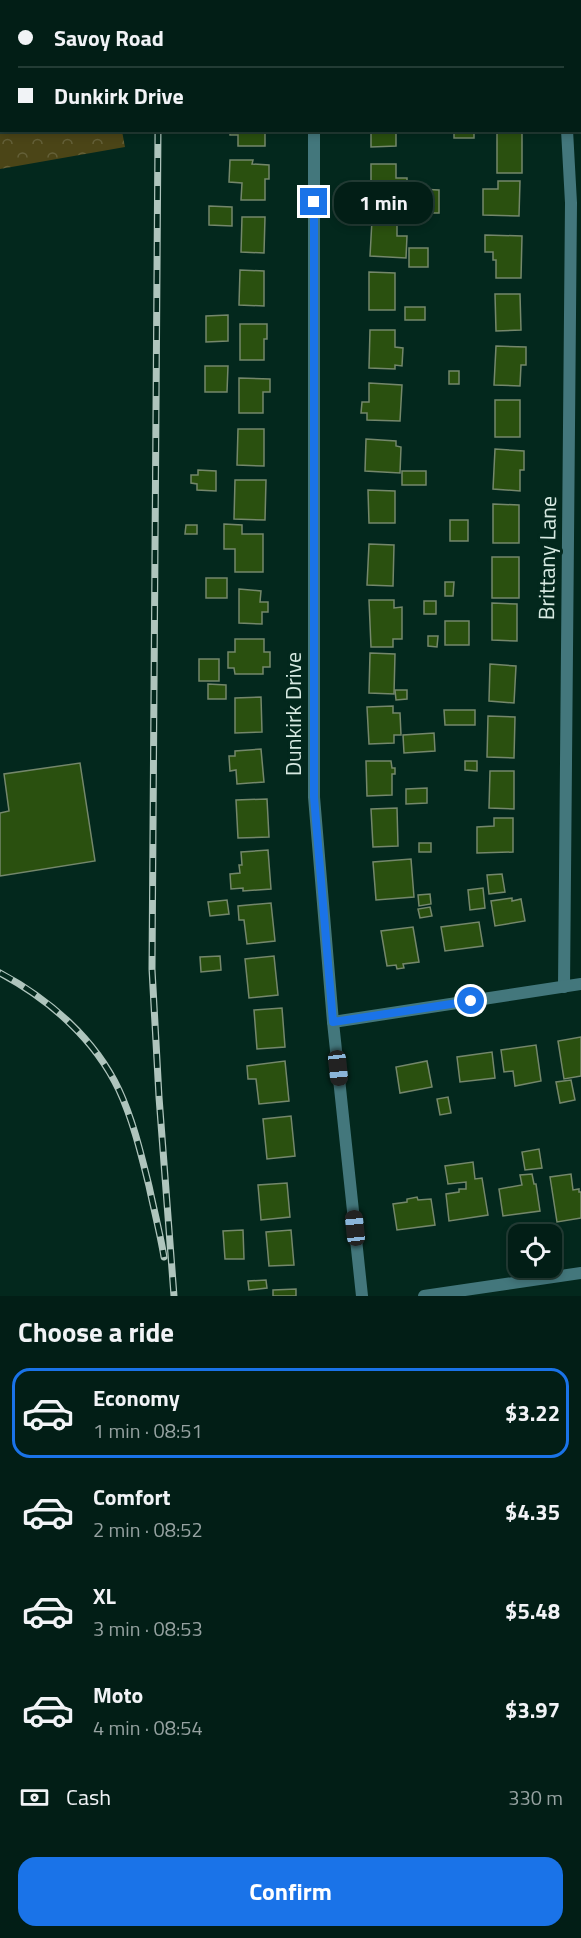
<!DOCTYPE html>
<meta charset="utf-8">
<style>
body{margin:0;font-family:"Titillium Web",sans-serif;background:#0c271f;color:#f1f3f6;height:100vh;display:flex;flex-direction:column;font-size:22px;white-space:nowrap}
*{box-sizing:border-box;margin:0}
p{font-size:20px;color:#96a2a1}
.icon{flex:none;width:33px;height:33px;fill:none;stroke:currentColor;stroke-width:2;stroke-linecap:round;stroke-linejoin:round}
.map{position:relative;height:1296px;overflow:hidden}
.details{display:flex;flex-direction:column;background:#021e16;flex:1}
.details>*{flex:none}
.banner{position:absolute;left:0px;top:0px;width:582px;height:132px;box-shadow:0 3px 9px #0003,0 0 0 2px #233c35;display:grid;align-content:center;height:132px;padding:0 18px;background:#021e16}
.fabs{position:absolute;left:508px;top:1224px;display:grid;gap:12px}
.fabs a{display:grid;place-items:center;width:54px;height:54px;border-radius:12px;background:#021e16;box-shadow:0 3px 9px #0003,0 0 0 2px #233c35;font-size:30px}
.end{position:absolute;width:27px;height:27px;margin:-14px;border:8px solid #1a73e8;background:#fff;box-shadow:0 0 0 3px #fff}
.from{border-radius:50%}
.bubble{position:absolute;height:42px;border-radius:18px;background:#021e16;box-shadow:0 3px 9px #0003,0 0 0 2px #233c35;font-size:20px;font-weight:700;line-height:42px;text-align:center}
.car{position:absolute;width:18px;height:36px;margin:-18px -9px;border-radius:8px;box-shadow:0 0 4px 2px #0007;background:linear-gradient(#222 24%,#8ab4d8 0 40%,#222 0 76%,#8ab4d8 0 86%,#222 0)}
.banner b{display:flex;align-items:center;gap:21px;height:57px;font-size:22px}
.banner b+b{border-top:2px solid #233c35}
.banner i{width:15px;height:15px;background:#f1f3f6}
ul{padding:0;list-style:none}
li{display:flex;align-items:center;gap:18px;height:90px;margin:0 12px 9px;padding:0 6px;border:3px solid transparent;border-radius:18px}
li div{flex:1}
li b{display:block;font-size:22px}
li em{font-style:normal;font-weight:700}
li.active{border-color:#1a73e8}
li>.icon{width:54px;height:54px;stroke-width:1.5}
h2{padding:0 18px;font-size:27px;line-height:72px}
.pay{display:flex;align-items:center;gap:15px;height:66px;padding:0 18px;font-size:22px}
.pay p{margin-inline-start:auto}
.button{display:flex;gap:12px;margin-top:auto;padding:12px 18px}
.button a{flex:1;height:69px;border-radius:18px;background:#1a73e8;color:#fff;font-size:24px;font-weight:700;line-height:69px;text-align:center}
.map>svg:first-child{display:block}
</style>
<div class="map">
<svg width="581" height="1296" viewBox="0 0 581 1296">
<defs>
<pattern id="park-crowns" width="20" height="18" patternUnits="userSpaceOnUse" patternTransform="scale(1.5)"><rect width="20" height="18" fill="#4b4517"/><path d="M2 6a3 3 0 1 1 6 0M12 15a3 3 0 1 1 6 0" fill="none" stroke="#646038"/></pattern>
</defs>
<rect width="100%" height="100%" fill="#03281d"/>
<polygon fill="url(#park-crowns)" points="0,0 101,1 2,2 2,130 122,131 125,147 0,169"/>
<g fill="#2a500f" stroke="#74876b" stroke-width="1.5">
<polygon points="230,130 265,130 265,146 238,146 238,135 230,135"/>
<polygon points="371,130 396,130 396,146 371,147"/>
<rect x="454" y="130" width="20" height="8"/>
<rect x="497" y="131" width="25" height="42"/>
<polygon points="230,160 253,160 252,164 269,165 269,179 265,179 265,200 241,200 242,183 229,182"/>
<polygon points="371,164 396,164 396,178 407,178 407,199 396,199 396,203 371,203"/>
<polygon points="498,181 520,181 519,216 483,215 483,189 498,189"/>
<polygon points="418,189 439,190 439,213 417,213"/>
<polygon points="209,206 232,207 232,226 209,225"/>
<polygon points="242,217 265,217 264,253 241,252"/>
<polygon points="372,220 397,222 397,236 407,236 406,258 370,256"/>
<polygon points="485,235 522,236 521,278 496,278 496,260 493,260 493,252 485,252"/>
<rect x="409" y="248" width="19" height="19"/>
<polygon points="240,270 264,271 264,306 239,305"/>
<polygon points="369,272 395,273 395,310 369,310"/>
<polygon points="495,294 520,294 521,330 496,331"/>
<rect x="405" y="307" width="20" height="13"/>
<polygon points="228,315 228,341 206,342 206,316"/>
<polygon points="240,324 267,324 267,339 264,339 264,360 240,360"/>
<polygon points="370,330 395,330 395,347 403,348 402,366 395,365 395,369 369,368"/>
<polygon points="496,346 526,347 526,365 521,365 520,386 494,385"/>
<polygon points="205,366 228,366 227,392 205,392"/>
<rect x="449" y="371" width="10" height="13"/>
<polygon points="239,378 270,379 270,392 263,392 263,413 239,413"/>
<polygon points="369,383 402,385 400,421 367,420 367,413 361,413 362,402 369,402"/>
<rect x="495" y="400" width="25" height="37"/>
<polygon points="238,429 264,429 264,466 237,465"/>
<polygon points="366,439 396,441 396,446 401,447 400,473 365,471"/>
<polygon points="495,449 524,451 524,470 520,470 520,491 493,489"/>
<polygon points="198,470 216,471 216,491 197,490 197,484 191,483 191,475 198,475"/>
<rect x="402" y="471" width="24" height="14"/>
<polygon points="235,480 266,480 265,520 234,519"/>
<polygon points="368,490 395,491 395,523 369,523"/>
<polygon points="493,504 519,505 519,543 493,543"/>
<rect x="450" y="520" width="18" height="21"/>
<polygon points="224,524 242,525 242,534 263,534 263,572 235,572 235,549 224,549"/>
<polygon points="186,525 197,525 197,534 185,534"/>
<polygon points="369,544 394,545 393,586 367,585"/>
<rect x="492" y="557" width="27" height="41"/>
<rect x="206" y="578" width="21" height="20"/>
<polygon points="445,582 454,582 453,596 445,596"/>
<polygon points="239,589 261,591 260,602 268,602 268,612 262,612 262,624 239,623"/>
<polygon points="369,600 394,600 394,608 402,607 402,639 393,639 393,647 371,647"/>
<rect x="424" y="601" width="12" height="13"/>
<polygon points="492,603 517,604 517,641 492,640"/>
<rect x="445" y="621" width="24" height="24"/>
<polygon points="428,636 438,636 437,647 428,646"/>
<polygon points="235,639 264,639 264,652 270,652 270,667 263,667 263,674 235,674 234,668 228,668 228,652 235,652"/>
<polygon points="370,653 395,654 394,694 369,693"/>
<rect x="199" y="659" width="20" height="22"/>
<polygon points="490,664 516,666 514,703 489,701"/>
<polygon points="208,684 226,685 226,699 208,699"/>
<polygon points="395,690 407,690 407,699 396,700"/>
<polygon points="261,697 262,732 235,733 235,698"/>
<polygon points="393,706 393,713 400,713 401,735 394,735 394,743 369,744 367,707"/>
<polygon points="444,710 475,710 475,725 445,725"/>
<polygon points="488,716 515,717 514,758 487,757"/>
<polygon points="434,733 435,751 404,753 403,735"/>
<polygon points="261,749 264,782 237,784 236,770 230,771 229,756 235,756 235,751"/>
<polygon points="366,761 391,761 392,768 395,768 395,774 392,774 392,795 367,796"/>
<polygon points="465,761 477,761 477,771 465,770"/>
<polygon points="80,763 95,861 0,876 0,813 9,811 4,774"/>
<polygon points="490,771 514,771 514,809 489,808"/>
<polygon points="427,788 427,803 406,804 406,789"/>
<polygon points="267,799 269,837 238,838 236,800"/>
<polygon points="397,808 398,846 373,847 371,809"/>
<polygon points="494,818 513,818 513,852 477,853 477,827 494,826"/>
<rect x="419" y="843" width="12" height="9"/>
<polygon points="268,850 271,889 243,891 243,888 231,889 230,874 240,873 239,865 242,865 241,852"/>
<polygon points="411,859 414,897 376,900 373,862"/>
<polygon points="502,874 505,892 489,894 487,875"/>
<polygon points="483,888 485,908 470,910 468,890"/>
<polygon points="430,894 431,904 419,906 418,895"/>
<polygon points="512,898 512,901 521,899 525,921 495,926 491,901"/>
<polygon points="227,900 229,914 210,916 208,902"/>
<polygon points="271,903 275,941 247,944 244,920 239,920 238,906"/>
<polygon points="430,907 432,916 420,918 418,909"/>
<polygon points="479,922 483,946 445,951 441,927"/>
<polygon points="413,927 419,962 403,964 404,968 397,969 396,965 387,966 381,931"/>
<polygon points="220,956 221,970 201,972 200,957"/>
<polygon points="274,956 278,995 249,998 245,959"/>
<polygon points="282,1008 285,1047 257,1049 254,1010"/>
<polygon points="581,1037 581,1076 564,1079 558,1041"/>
<polygon points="536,1045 541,1081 515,1086 513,1071 504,1072 501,1050"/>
<polygon points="492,1052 495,1078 460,1082 457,1057"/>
<polygon points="285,1061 289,1101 259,1104 256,1079 248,1079 247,1066"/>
<polygon points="427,1061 432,1087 400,1093 396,1067"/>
<polygon points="571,1080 575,1100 560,1103 556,1082"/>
<polygon points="448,1097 451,1113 440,1115 437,1099"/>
<polygon points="291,1116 295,1156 267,1159 263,1119"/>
<polygon points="539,1149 542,1168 525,1170 522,1152"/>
<polygon points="473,1162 475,1179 482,1178 488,1215 449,1221 446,1194 459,1192 459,1189 466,1189 466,1182 448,1184 445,1166"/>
<polygon points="532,1174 534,1184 536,1184 540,1211 503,1216 499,1189 522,1185 520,1175"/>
<polygon points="571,1174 573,1190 579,1189 579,1192 581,1192 581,1218 557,1222 550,1177"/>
<polygon points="287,1183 290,1217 261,1220 258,1185"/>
<polygon points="417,1197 418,1200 431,1199 435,1225 397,1230 393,1204 407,1202 407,1199"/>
<polygon points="243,1230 244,1259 225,1259 223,1231"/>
<polygon points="291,1230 294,1265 269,1266 266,1232"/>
<polygon points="266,1280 267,1288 249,1290 248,1281"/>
<polygon points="296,1289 296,1296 273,1296 273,1290"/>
</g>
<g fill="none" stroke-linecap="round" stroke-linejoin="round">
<polyline stroke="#44645a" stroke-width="4" stroke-dasharray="4.5 4.5" stroke-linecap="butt" points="95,0 95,2"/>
<g stroke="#43777c" stroke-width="12">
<polyline points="310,0 310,2"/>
<polyline points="559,0 559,2"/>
<polyline points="314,130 314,797 333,1022 362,1296"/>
<polyline points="564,987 571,203 567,130"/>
<polyline points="333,1022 581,984"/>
<polyline points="424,1296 581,1273"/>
</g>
<defs>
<g id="rail">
<polyline points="153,0 153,2"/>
<polyline points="158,130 152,969 159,1097 174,1296"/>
<path d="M0 973C49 999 95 1039 119 1090 133 1120 141 1154 149 1186 154 1210 160 1233 164 1257"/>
</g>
</defs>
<use href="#rail" stroke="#afc5bd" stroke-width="7"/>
<use href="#rail" stroke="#03281d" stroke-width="4.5" stroke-dasharray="14" stroke-linecap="butt"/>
</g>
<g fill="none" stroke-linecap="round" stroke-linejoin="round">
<polyline stroke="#1a73e8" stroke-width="8" points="314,202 314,797 333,1022 471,1001"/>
</g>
<g text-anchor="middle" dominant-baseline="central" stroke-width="6" stroke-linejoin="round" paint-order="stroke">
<g font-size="22" fill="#d6e9e1" stroke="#03281d">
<text transform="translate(547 558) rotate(-89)">Brittany Lane</text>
<text transform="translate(293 714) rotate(-90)">Dunkirk Drive</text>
</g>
</g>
</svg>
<div class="fabs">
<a><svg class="icon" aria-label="locate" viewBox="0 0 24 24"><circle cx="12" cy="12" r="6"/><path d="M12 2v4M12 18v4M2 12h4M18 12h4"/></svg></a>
</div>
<i class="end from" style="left:471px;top:1001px"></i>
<i class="end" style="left:314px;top:202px"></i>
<div class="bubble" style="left:334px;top:182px;width:99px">1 min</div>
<i class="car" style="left:338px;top:1068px;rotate:174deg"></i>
<i class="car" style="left:355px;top:1228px;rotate:354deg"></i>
<div class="banner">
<b><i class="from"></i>Savoy Road</b>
<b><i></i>Dunkirk Drive</b>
</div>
</div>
<section class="details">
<h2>Choose a ride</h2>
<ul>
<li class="active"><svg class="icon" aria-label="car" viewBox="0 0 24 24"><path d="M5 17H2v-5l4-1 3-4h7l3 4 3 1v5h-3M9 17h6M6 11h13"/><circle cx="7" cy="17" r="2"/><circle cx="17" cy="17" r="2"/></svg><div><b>Economy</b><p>1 min · 08:51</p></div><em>$3.22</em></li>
<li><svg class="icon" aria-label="car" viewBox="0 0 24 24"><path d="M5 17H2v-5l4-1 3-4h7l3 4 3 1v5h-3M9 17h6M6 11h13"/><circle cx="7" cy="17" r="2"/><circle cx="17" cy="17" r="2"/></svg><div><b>Comfort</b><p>2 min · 08:52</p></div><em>$4.35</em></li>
<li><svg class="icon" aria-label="car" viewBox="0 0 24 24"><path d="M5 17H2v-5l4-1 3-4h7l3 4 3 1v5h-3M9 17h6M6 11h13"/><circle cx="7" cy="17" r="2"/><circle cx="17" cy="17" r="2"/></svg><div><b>XL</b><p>3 min · 08:53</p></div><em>$5.48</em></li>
<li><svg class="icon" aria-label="car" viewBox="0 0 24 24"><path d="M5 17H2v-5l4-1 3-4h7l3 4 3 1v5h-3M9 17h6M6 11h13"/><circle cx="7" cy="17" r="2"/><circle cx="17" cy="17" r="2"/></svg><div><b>Moto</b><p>4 min · 08:54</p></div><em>$3.97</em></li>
</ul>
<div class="pay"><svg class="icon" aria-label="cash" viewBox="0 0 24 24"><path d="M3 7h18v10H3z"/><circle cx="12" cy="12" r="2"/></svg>Cash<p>330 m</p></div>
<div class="button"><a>Confirm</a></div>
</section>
